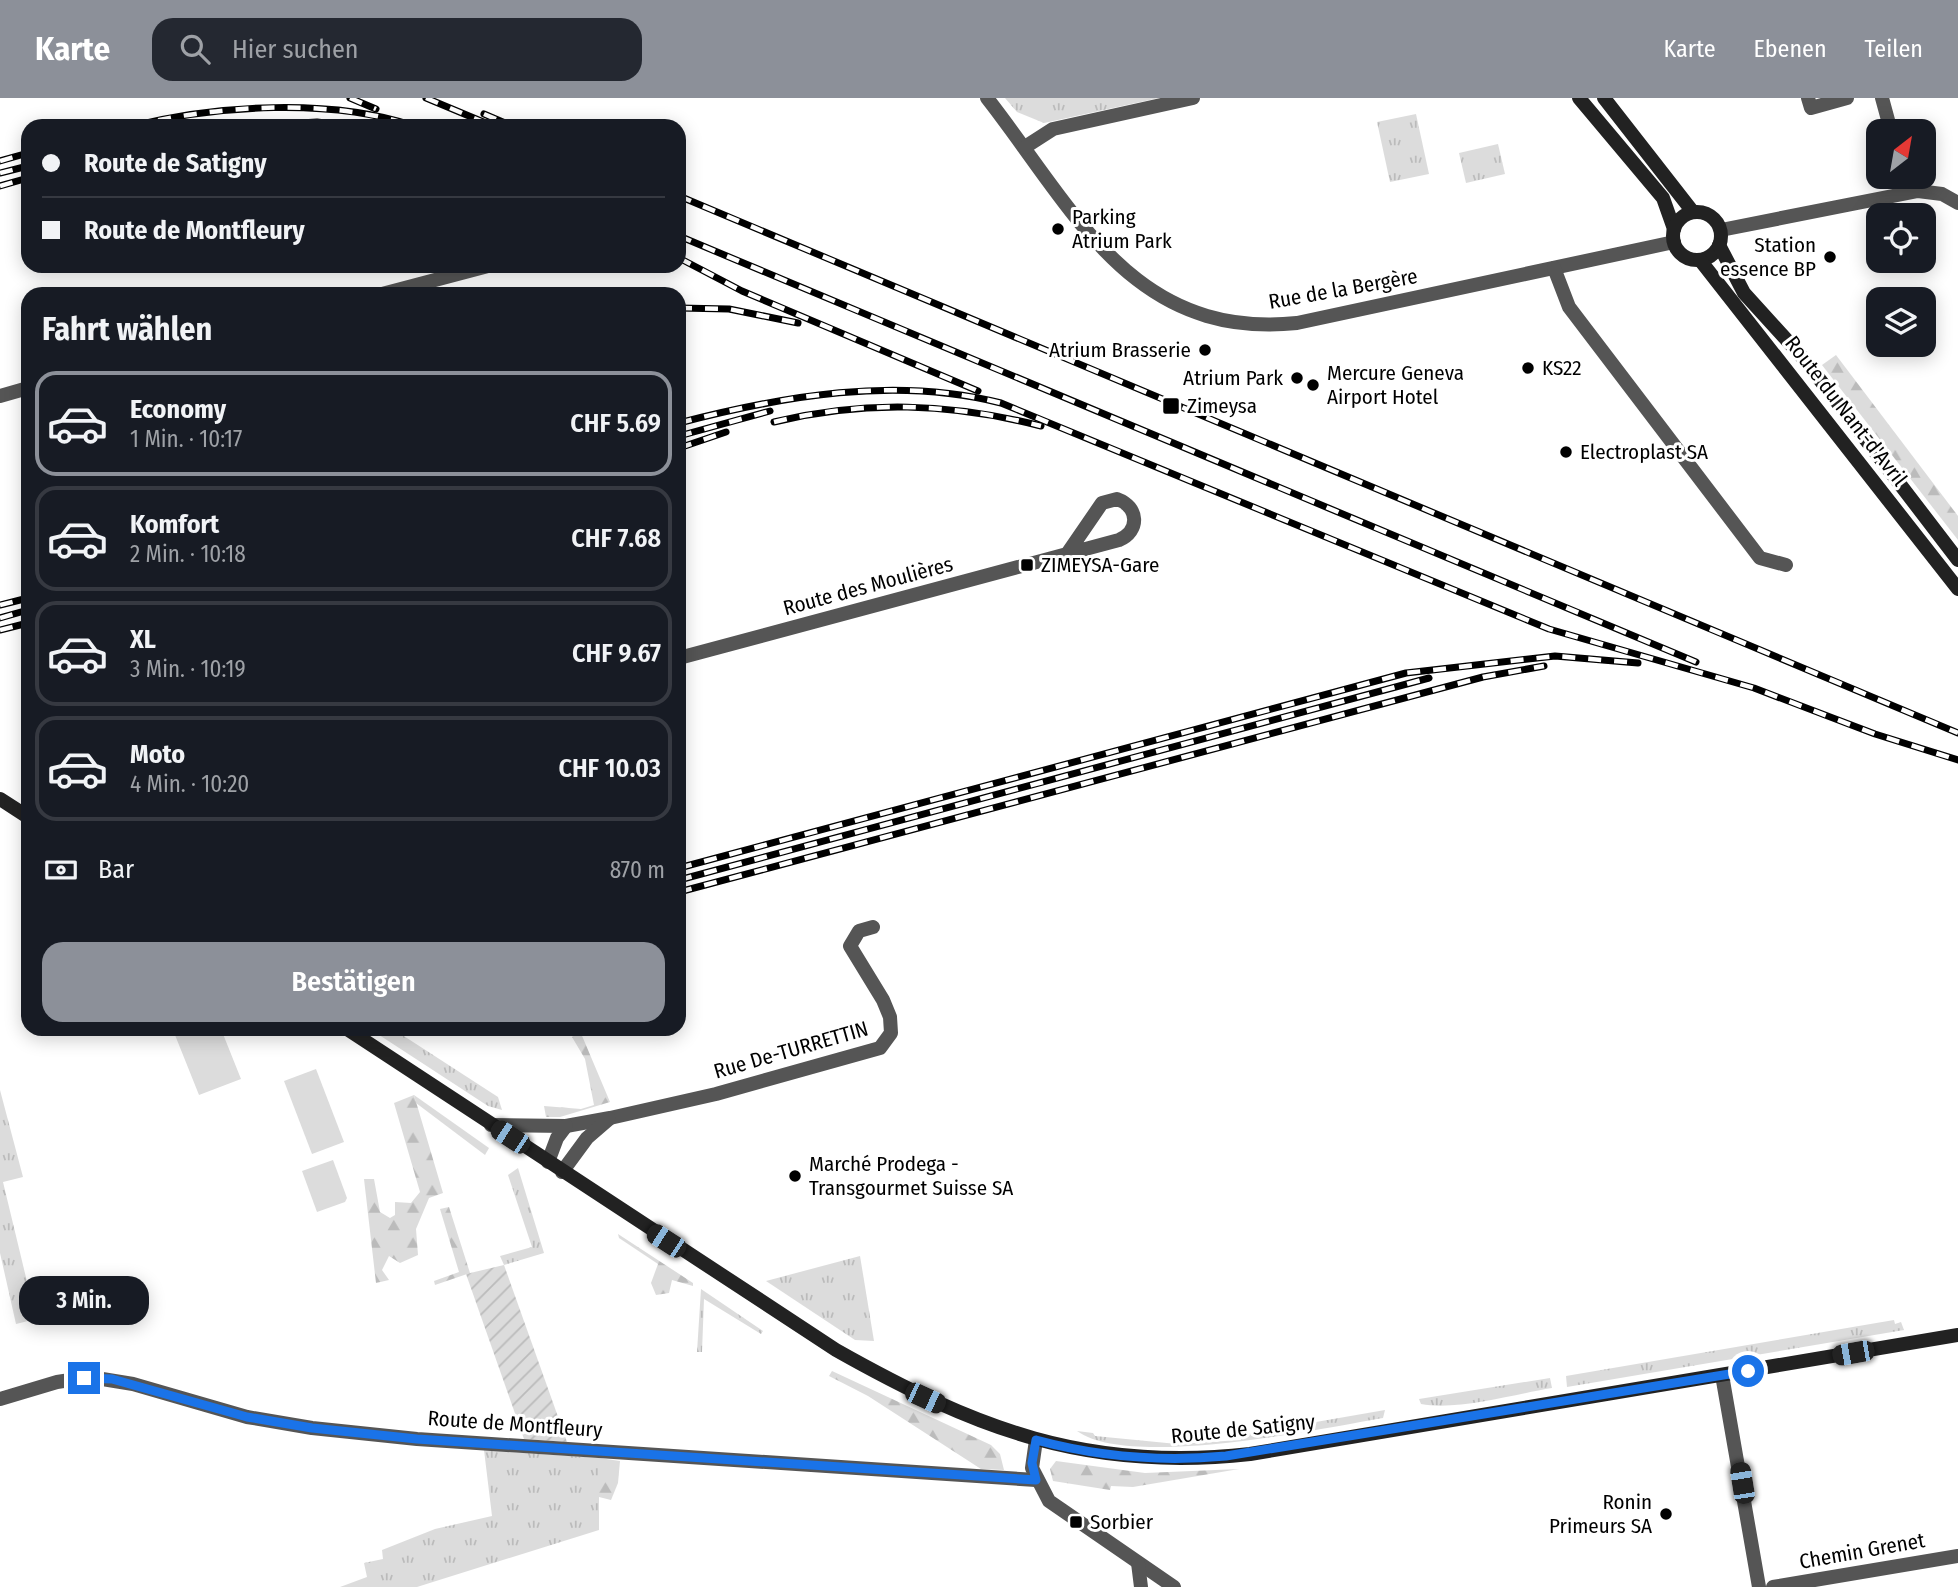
<!DOCTYPE html>
<html lang="de">
<meta charset="utf-8">
<style>
body{margin:0;font-family:"Fira Sans Condensed",sans-serif;background:#242831;color:#f1f3f6;height:100vh;display:flex;flex-direction:column;font-size:26px;white-space:nowrap}
*{box-sizing:border-box;margin:0}
p{font-size:23px;color:#9ea1a6}
.icon{flex:none;width:38px;height:38px;fill:none;stroke:currentColor;stroke-width:2;stroke-linecap:round;stroke-linejoin:round}
.map{position:relative;flex:1;overflow:hidden}
.drawer{position:absolute;left:21px;top:189px;width:665px;height:749px;display:flex;flex-direction:column;background:#171b24;border-radius:21px;box-shadow:0 4px 18px #0003}
.drawer>*{flex:none}
.top-card{position:absolute;left:21px;top:21px;width:665px;height:154px;border-radius:21px;box-shadow:0 4px 18px #0003;display:grid;align-content:center;height:154px;padding:0 21px;background:#171b24}
.needle{width:46px;rotate:31deg}
.tools{position:absolute;left:1866px;top:21px;display:grid;gap:14px}
.tools a{display:grid;place-items:center;width:70px;height:70px;border-radius:14px;background:#171b24;box-shadow:0 4px 18px #0003;font-size:35px}
.end{position:absolute;width:32px;height:32px;margin:-16px;border:9px solid #1a73e8;background:#fff;box-shadow:0 0 0 4px #fff}
.from{border-radius:50%}
.bubble{position:absolute;height:49px;border-radius:21px;background:#171b24;box-shadow:0 4px 18px #0003;font-size:23px;font-weight:600;line-height:49px;text-align:center}
.car{position:absolute;width:21px;height:42px;margin:-21px -10px;border-radius:9px;box-shadow:0 0 5px 2px #0007;background:linear-gradient(#222 24%,#8ab4d8 0 40%,#222 0 76%,#8ab4d8 0 86%,#222 0)}
.top-card b{display:flex;align-items:center;gap:24px;height:66px;font-size:26px}
.top-card b+b{border-top:2px solid #363941}
.top-card i{width:18px;height:18px;background:#f1f3f6}
ul{padding:0;list-style:none}
li{display:flex;align-items:center;gap:21px;height:105px;margin:0 14px 10px;padding:0 7px;border:4px solid #363941;border-radius:21px}
li div{flex:1}
li b{display:block;font-size:26px}
li em{font-style:normal;font-weight:600}
li.current{border-color:#8c9099}
li>.icon{width:63px;height:63px;stroke-width:1.5}
h2{padding:0 21px;font-size:32px;line-height:84px}
.pay{display:flex;align-items:center;gap:18px;height:77px;padding:0 21px;font-size:26px}
.pay p{margin-inline-start:auto}
.button{display:flex;gap:14px;margin-top:auto;padding:14px 21px}
.button a{flex:1;height:80px;border-radius:21px;background:#8c9099;color:#fff;font-size:28px;font-weight:600;line-height:80px;text-align:center}
header{display:flex;align-items:center;gap:42px;box-sizing:border-box;height:98px;padding:0 35px;background:#8c9099;color:#fff}
header strong{font-size:33px}
nav{display:flex;gap:38px;margin-inline-start:auto;font-size:24px}
.search{width:490px;height:63px;background:#242831;display:flex;align-items:center;gap:18px;box-sizing:border-box;padding:0 24px;border-radius:21px;color:#9ea1a6;font-size:26px}
.map>svg:first-child{display:block}
</style>
<header>
<strong>Karte</strong>
<div class="search"><svg class="icon" aria-label="search" viewBox="0 0 24 24"><circle cx="10" cy="10" r="6"/><path d="M15 15l6 6"/></svg>Hier suchen</div>
<nav><a>Karte</a><a>Ebenen</a><a>Teilen</a></nav>
</header>
<div class="map">
<svg width="1958" height="1489" viewBox="0 0 1958 1489">
<defs>
<pattern id="grass-tufts" width="24" height="20" patternUnits="userSpaceOnUse" patternTransform="scale(1.75)"><rect width="24" height="20" fill="#dcdcdc"/><path d="M3 7l-1-3M5 7V3M7 7l1-3M15 17l-1-3M17 17v-4M19 17l1-3" fill="none" stroke="#bbb"/></pattern>
<pattern id="forest-firs" width="22" height="20" patternUnits="userSpaceOnUse" patternTransform="scale(1.75)"><rect width="22" height="20" fill="#dcdcdc"/><path d="M5 1l3.5 6h-7zM16 11l3.5 6h-7z" fill="#bbb"/></pattern>
<pattern id="garden-furrows" width="10" height="10" patternUnits="userSpaceOnUse" patternTransform="scale(1.75)"><rect width="10" height="10" fill="#dcdcdc"/><path d="M-1 1l2-2M0 10L10 0M9 11l2-2" fill="none" stroke="#bbb"/></pattern>
</defs>
<rect width="100%" height="100%" fill="#fff"/>
<g fill="url(#grass-tufts)">
<polygon points="1005,0 1159,0 1044,25 1017,14"/>
<polygon points="1416,16 1429,76 1390,84 1377,24"/>
<polygon points="1498,46 1505,76 1466,85 1459,55"/>
<polygon points="370,931 393,931 498,999 502,1012 488,1008"/>
<polygon points="0,992 23,1079 3,1084 36,1221 16,1226 0,1155"/>
<polygon points="414,997 489,1050 485,1057 416,1005"/>
<polygon points="518,1070 544,1155 504,1167 500,1158 532,1149 508,1077"/>
<polygon points="860,1158 874,1243 855,1242 766,1183"/>
<polygon points="701,1191 763,1233 761,1236 704,1201 702,1254 697,1254"/>
<polygon points="1894,1222 1895,1226 1901,1224 1904,1232 1567,1289 1566,1278"/>
<path d="M1550 1280 1552 1290C1515 1296 1457 1313 1421 1306L1419 1301Z"/>
<path d="M1385 1312 1383 1320C1319 1331 1129 1371 1077 1333L1093 1335 1095 1338 1177 1346 1241 1342 1240 1333 1247 1336Z"/>
<polygon points="484,1352 599,1360 599,1432 417,1489 340,1489 367,1479 364,1465 383,1461 382,1452 435,1431 492,1418"/>
</g>
<g fill="url(#forest-firs)">
<polygon points="1836,257 1958,418 1958,442 1822,267"/>
<polygon points="580,933 610,1004 560,1019 546,1019 544,1008 581,1011 594,1007 585,961 572,939"/>
<polygon points="414,997 443,1095 429,1100 416,1131 418,1157 400,1165 389,1158 382,1172 389,1182 376,1185 364,1081 374,1081 380,1114 390,1120 395,1117 395,1104 411,1105 420,1094 394,1005"/>
<polygon points="449,1109 470,1175 435,1187 434,1183 459,1174 440,1111"/>
<polygon points="618,1136 693,1185 693,1188 672,1182 669,1195 656,1197 651,1185 658,1166 619,1140"/>
<polygon points="832,1273 991,1347 1000,1356 1004,1372 981,1371 868,1298 829,1278"/>
<polygon points="599,1360 620,1363 618,1385 611,1402 599,1399"/>
<polygon points="1056,1363 1145,1375 1239,1371 1133,1389 1111,1388 1110,1392 1053,1383 1050,1371"/>
</g>
<polygon fill="url(#garden-furrows)" points="504,1167 567,1344 524,1341 466,1176"/>
<g fill="#dcdcdc">
<polygon points="190,931 221,931 241,981 199,997 175,937"/>
<polygon points="316,971 344,1044 312,1056 284,983"/>
<polygon points="333,1062 347,1100 345,1104 317,1114 302,1073"/>
</g>
<g fill="none" stroke-linecap="round" stroke-linejoin="round">
<g stroke="#555" stroke-width="14">
<path d="M987 0C1074 111 1132 242 1297 225L1674 144"/>
<polyline points="1808,0 1811,10 1847,0"/>
<polyline points="1882,0 1891,33"/>
<polyline points="1025,49 1053,31 1193,0"/>
<polyline points="1721,132 1918,93 1942,96 1958,105"/>
<polyline points="1554,170 1569,209 1760,460 1786,467"/>
<polyline points="382,196 488,168"/>
<polyline points="0,298 28,290"/>
<path d="M679 560 1119 442C1140 433 1139 409 1117 401L1102 405 1067 456"/>
<polyline points="491,1027 566,1028 610,1020 716,996 880,950 891,935 890,919 883,902 850,848 859,833 873,829"/>
<polyline points="548,1064 557,1040 566,1028"/>
<polyline points="562,1074 587,1040 609,1021"/>
<polyline points="1722,1277 1759,1489"/>
<polyline points="0,1301 57,1284 90,1279 133,1286 247,1319 312,1330 417,1341 1036,1382"/>
<polyline points="1036,1342 1032,1370 1049,1403 1174,1489"/>
<polyline points="1138,1465 1141,1489"/>
<polyline points="1773,1489 1958,1458"/>
</g>
<g stroke="#222" stroke-width="14">
<polyline points="1579,0 1663,100 1674,131"/>
<polyline points="1604,0 1693,114"/>
<circle cx="1697" cy="138" r="24"/>
<polyline points="1719,147 1744,195 1804,261 1958,462"/>
<polyline points="1700,162 1958,491"/>
<polyline points="0,701 28,719"/>
<path d="M347 931 836 1252C976 1331 1087 1374 1250 1356L1958 1237"/>
</g>
<defs>
<g id="rail">
<polyline points="350,0 376,11"/>
<polyline points="426,0 493,28"/>
<polyline points="484,16 512,28"/>
<path d="M133 28C216 7 332 0 414 28"/>
<polyline points="248,28 317,24 350,28"/>
<polyline points="0,63 28,55"/>
<polyline points="0,75 28,68"/>
<polyline points="0,88 28,80"/>
<polyline points="679,98 1958,635"/>
<polyline points="679,138 1696,564"/>
<polyline points="679,160 742,193 978,293"/>
<polyline points="679,210 729,211 798,225"/>
<path d="M774 324C865 302 950 305 1041 328"/>
<path d="M679 325C783 298 895 278 1001 305L1549 531 1754 590 1875 636 1958 662"/>
<polyline points="679,338 770,313"/>
<polyline points="679,350 726,334"/>
<polyline points="0,507 28,500"/>
<polyline points="0,520 28,512"/>
<polyline points="0,532 28,525"/>
<polyline points="679,770 1406,575 1555,558 1638,565"/>
<polyline points="679,782 1429,580"/>
<polyline points="679,794 1483,579 1544,568"/>
</g>
</defs>
<use href="#rail" stroke="#000" stroke-width="7"/>
<use href="#rail" stroke="#fff" stroke-width="4.5" stroke-dasharray="13" stroke-linecap="butt"/>
</g>
<g fill="none" stroke-linecap="round" stroke-linejoin="round">
<path stroke="#1a73e8" stroke-width="9" d="M84 1280 112 1281 247 1319 312 1330 417 1341 1036 1382 1032 1365 1036 1342C1099 1359 1161 1364 1226 1358L1748 1273"/>
</g>
<g fill="#000" stroke="#fff" stroke-width="2.5">
<circle cx="1058" cy="131" r="7"/>
<circle cx="1830" cy="159" r="7"/>
<circle cx="1205" cy="252" r="7"/>
<circle cx="1528" cy="270" r="7"/>
<circle cx="1297" cy="280" r="7"/>
<circle cx="1313" cy="287" r="7"/>
<rect x="1162" y="299" width="18" height="18" rx="3.5"/>
<circle cx="1566" cy="354" r="7"/>
<rect x="1020" y="460" width="14" height="14" rx="3.5"/>
<circle cx="795" cy="1078" r="7"/>
<circle cx="1666" cy="1416" r="7"/>
<rect x="1069" y="1417" width="14" height="14" rx="3.5"/>
</g>
<g text-anchor="middle" dominant-baseline="central" stroke-width="6" stroke-linejoin="round" paint-order="stroke">
<g font-size="21" fill="#000" stroke="#fff" text-anchor="start">
<text x="1072" y="119">Parking<tspan x="1072" dy="24">Atrium Park</tspan></text>
<text x="1816" y="147" text-anchor="end">Station<tspan x="1816" dy="24">essence BP</tspan></text>
<text x="1191" y="252" text-anchor="end">Atrium Brasserie</text>
<text x="1542" y="270">KS22</text>
<text x="1327" y="275">Mercure Geneva<tspan x="1327" dy="24">Airport Hotel</tspan></text>
<text x="1283" y="280" text-anchor="end">Atrium Park</text>
<text x="1187" y="308">Zimeysa</text>
<text x="1580" y="354">Electroplast SA</text>
<text x="1041" y="467">ZIMEYSA-Gare</text>
<text x="809" y="1066">Marché Prodega -<tspan x="809" dy="24">Transgourmet Suisse SA</tspan></text>
<text x="1652" y="1404" text-anchor="end">Ronin<tspan x="1652" dy="24">Primeurs SA</tspan></text>
<text x="1090" y="1424">Sorbier</text>
</g>
<g font-size="21" fill="#000" stroke="#fff">
<text transform="translate(1343 191) rotate(-10)">Rue de la Bergère</text>
<text transform="translate(1846 313) rotate(52)">Route du Nant-d'Avril</text>
<text transform="translate(868 488) rotate(-15)">Route des Moulières</text>
<text transform="translate(791 952) rotate(-16)">Rue De-TURRETTIN</text>
<text transform="translate(515 1326) rotate(4)">Route de Montfleury</text>
<text transform="translate(1243 1331) rotate(-6)">Route de Satigny</text>
<text transform="translate(1862 1453) rotate(-10)">Chemin Grenet</text>
</g>
</g>
</svg>
<div class="tools">
<a><svg class="needle" viewBox="-14 -14 28 28"><path d="M0-13l5 13h-10z" fill="#e53935"/><path d="M0 13l5-13h-10z" fill="#9ea1a6"/></svg></a>
<a><svg class="icon" aria-label="locate" viewBox="0 0 24 24"><circle cx="12" cy="12" r="6"/><path d="M12 2v4M12 18v4M2 12h4M18 12h4"/></svg></a>
<a><svg class="icon" aria-label="layers" viewBox="0 0 24 24"><path d="M12 4l9 5-9 5-9-5zM3 14l9 5 9-5"/></svg></a>
</div>
<i class="end from" style="left:1748px;top:1273px"></i>
<i class="end" style="left:84px;top:1280px"></i>
<div class="bubble" style="left:19px;top:1178px;width:130px">3 Min.</div>
<i class="car" style="left:510px;top:1039px;rotate:303deg"></i>
<i class="car" style="left:666px;top:1143px;rotate:303deg"></i>
<i class="car" style="left:1853px;top:1255px;rotate:260deg"></i>
<i class="car" style="left:925px;top:1300px;rotate:115deg"></i>
<i class="car" style="left:1742px;top:1385px;rotate:351deg"></i>
<div class="top-card">
<b><i class="from"></i>Route de Satigny</b>
<b><i></i>Route de Montfleury</b>
</div>
<section class="drawer">
<h2>Fahrt wählen</h2>
<ul>
<li class="current"><svg class="icon" aria-label="car" viewBox="0 0 24 24"><path d="M5 17H2v-5l4-1 3-4h7l3 4 3 1v5h-3M9 17h6M6 11h13"/><circle cx="7" cy="17" r="2"/><circle cx="17" cy="17" r="2"/></svg><div><b>Economy</b><p>1 Min. · 10:17</p></div><em>CHF 5.69</em></li>
<li><svg class="icon" aria-label="car" viewBox="0 0 24 24"><path d="M5 17H2v-5l4-1 3-4h7l3 4 3 1v5h-3M9 17h6M6 11h13"/><circle cx="7" cy="17" r="2"/><circle cx="17" cy="17" r="2"/></svg><div><b>Komfort</b><p>2 Min. · 10:18</p></div><em>CHF 7.68</em></li>
<li><svg class="icon" aria-label="car" viewBox="0 0 24 24"><path d="M5 17H2v-5l4-1 3-4h7l3 4 3 1v5h-3M9 17h6M6 11h13"/><circle cx="7" cy="17" r="2"/><circle cx="17" cy="17" r="2"/></svg><div><b>XL</b><p>3 Min. · 10:19</p></div><em>CHF 9.67</em></li>
<li><svg class="icon" aria-label="car" viewBox="0 0 24 24"><path d="M5 17H2v-5l4-1 3-4h7l3 4 3 1v5h-3M9 17h6M6 11h13"/><circle cx="7" cy="17" r="2"/><circle cx="17" cy="17" r="2"/></svg><div><b>Moto</b><p>4 Min. · 10:20</p></div><em>CHF 10.03</em></li>
</ul>
<div class="pay"><svg class="icon" aria-label="cash" viewBox="0 0 24 24"><path d="M3 7h18v10H3z"/><circle cx="12" cy="12" r="2"/></svg>Bar<p>870 m</p></div>
<div class="button"><a>Bestätigen</a></div>
</section>
</div>
